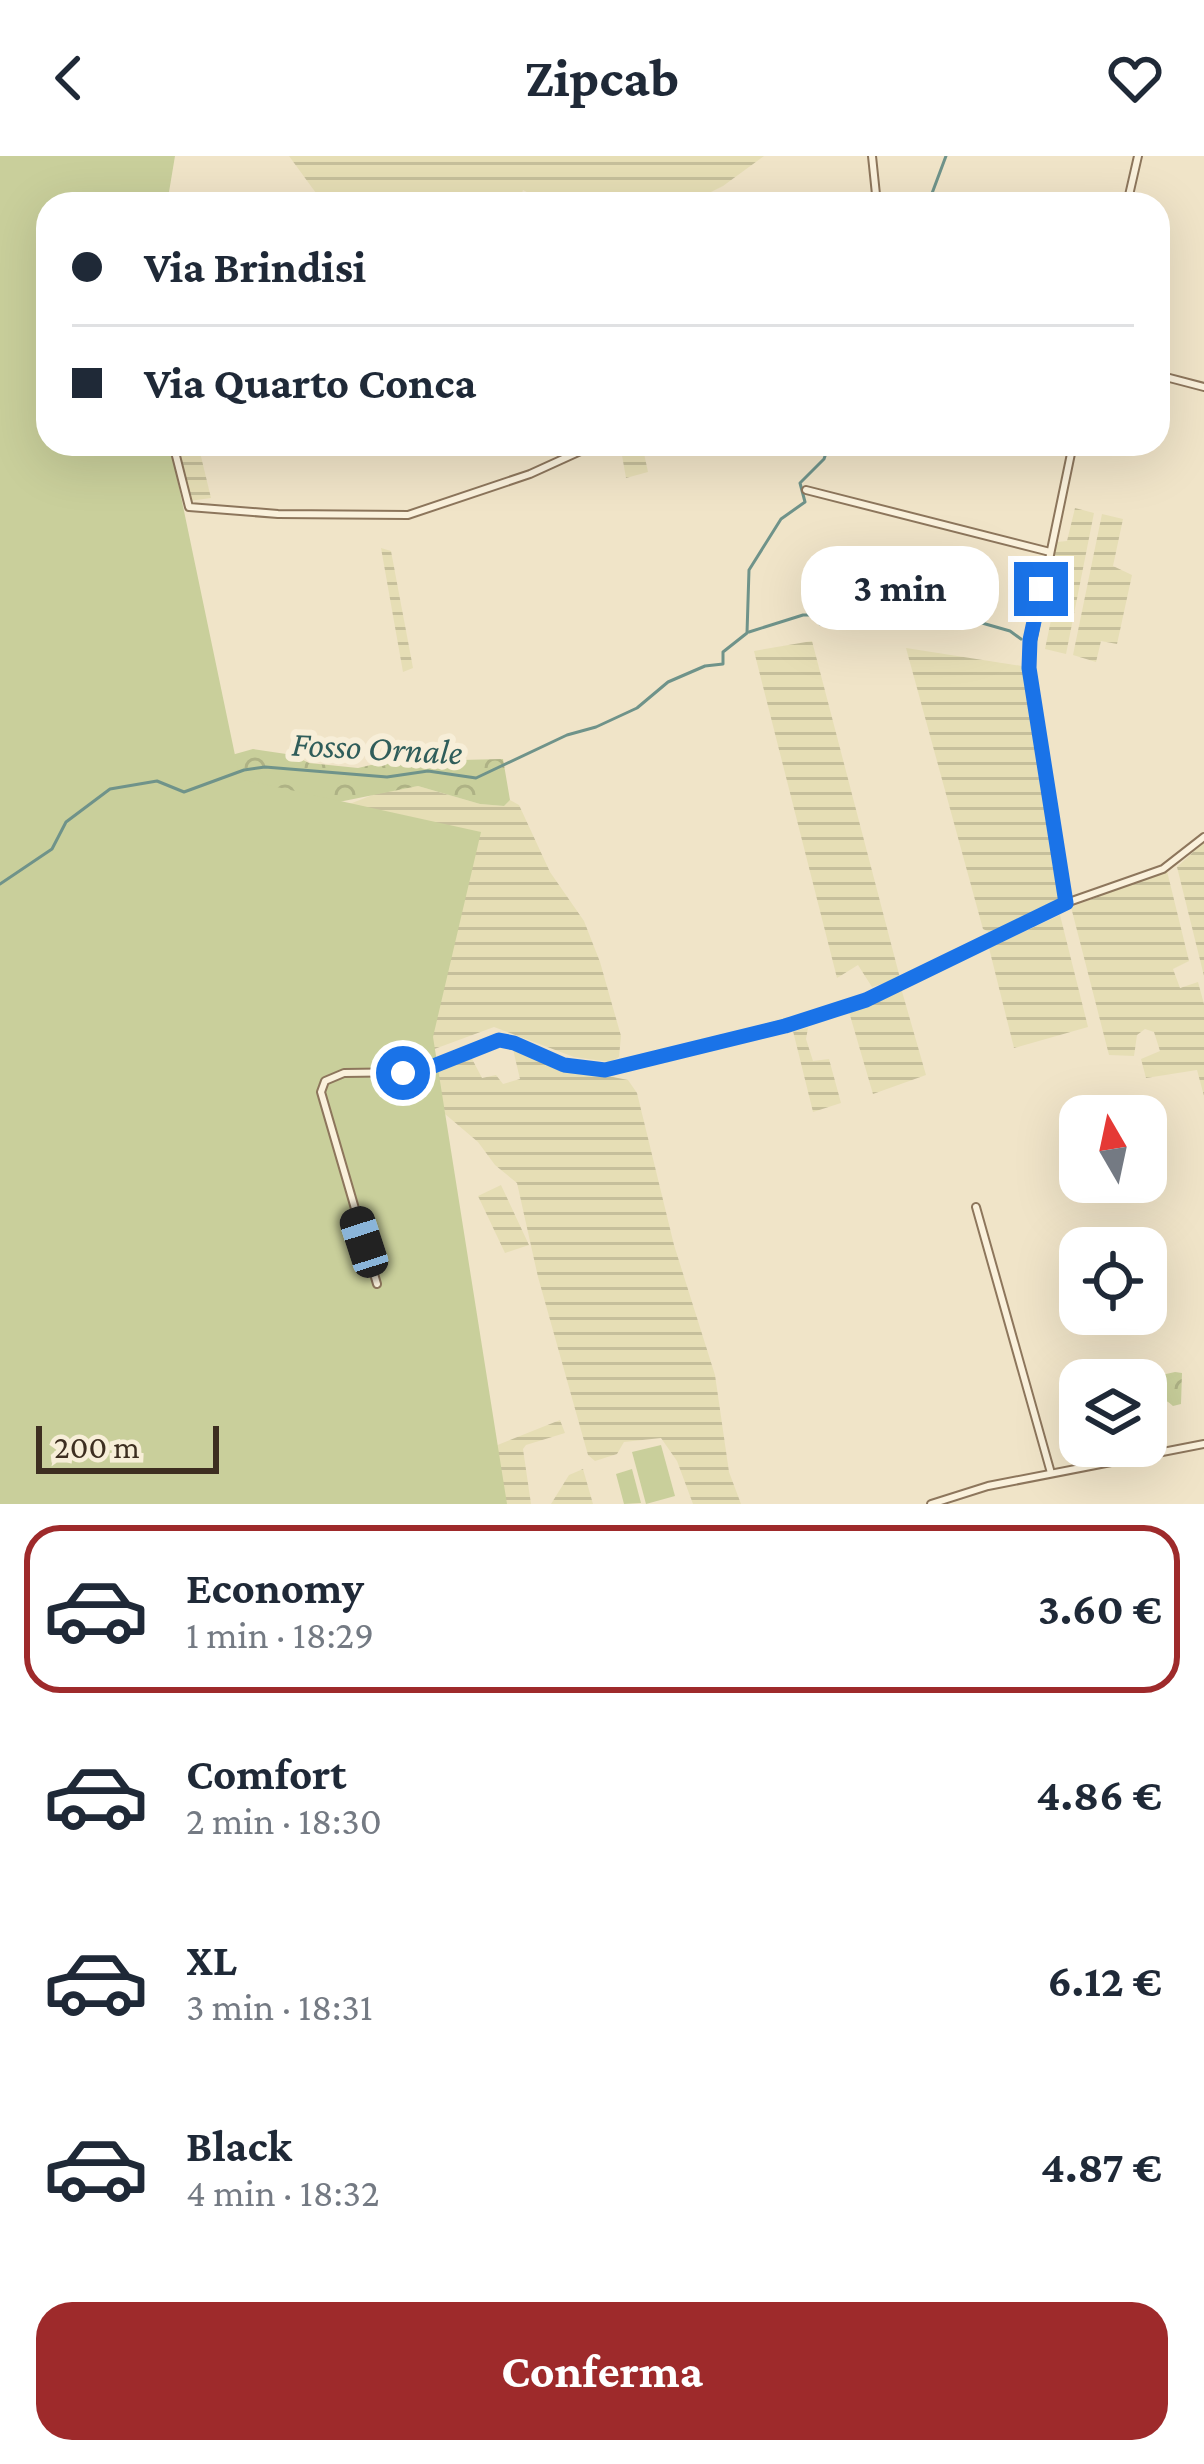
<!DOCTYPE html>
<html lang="it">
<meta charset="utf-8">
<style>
body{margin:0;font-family:"Crimson Pro",serif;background:#f6f6f7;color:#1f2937;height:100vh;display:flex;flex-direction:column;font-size:45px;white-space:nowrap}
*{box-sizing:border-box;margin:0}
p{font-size:39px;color:#747a83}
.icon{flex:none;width:66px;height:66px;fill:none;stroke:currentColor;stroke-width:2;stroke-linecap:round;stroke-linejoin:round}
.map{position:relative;height:1348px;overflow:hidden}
.sheet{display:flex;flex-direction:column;background:#fff;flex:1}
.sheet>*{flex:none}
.guide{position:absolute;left:36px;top:36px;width:1134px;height:264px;border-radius:36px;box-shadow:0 12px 48px #0002;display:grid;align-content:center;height:264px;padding:0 36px;background:#fff}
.needle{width:78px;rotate:351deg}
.buttons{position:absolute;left:1059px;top:939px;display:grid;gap:24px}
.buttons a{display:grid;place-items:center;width:108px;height:108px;border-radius:24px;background:#fff;box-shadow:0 12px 48px #0002;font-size:60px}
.scale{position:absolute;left:36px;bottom:30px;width:183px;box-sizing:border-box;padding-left:12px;border:6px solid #3d2e20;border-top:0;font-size:33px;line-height:42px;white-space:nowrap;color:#3d2e20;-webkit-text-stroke:9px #f7eed8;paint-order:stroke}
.end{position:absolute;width:54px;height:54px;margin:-27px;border:15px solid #1a73e8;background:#fff;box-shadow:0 0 0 6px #fff}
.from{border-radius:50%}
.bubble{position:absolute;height:84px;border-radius:36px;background:#fff;box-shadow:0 12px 48px #0002;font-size:39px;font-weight:700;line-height:84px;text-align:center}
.car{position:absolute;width:36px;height:72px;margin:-36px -18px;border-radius:15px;box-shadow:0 0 9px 3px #0007;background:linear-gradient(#222 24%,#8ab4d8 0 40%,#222 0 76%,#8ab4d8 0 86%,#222 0)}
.guide b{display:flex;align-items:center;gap:42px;height:114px;font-size:45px}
.guide b+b{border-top:3px solid #e0e1e3}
.guide i{width:30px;height:30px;background:#1f2937}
ul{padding:21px 0 0;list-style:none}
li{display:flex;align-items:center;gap:36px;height:168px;margin:0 24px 18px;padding:0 12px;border:6px solid transparent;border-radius:36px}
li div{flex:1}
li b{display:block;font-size:45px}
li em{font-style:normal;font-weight:700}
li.current{border-color:#9e2a2b}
li>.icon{width:108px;height:108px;stroke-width:1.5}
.primary-button{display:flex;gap:24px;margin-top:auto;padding:24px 36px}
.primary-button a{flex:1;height:138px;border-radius:36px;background:#9e2a2b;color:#fff;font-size:48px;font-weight:700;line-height:138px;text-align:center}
header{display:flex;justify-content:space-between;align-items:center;height:156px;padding:0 36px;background:#fff;font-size:54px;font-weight:700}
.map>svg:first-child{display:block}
</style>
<header><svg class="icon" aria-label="back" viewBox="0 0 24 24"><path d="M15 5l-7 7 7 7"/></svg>Zipcab<svg class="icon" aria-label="heart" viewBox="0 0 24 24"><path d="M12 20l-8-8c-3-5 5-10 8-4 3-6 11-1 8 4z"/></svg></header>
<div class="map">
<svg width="1204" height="1348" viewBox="0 0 1204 1348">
<defs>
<pattern id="farmland-rules" width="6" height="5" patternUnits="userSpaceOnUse" patternTransform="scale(3)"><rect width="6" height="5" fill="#e6deb5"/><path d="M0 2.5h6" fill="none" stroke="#c6bf9b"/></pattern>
<pattern id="forest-crowns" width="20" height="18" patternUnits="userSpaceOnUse" patternTransform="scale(3)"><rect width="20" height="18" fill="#c9cf9b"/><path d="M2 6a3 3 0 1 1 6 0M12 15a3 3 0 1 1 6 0" fill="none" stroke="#aeb285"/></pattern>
</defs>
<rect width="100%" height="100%" fill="#f0e4c8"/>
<g fill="url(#farmland-rules)">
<polygon points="289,0 764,0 723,30 691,46 678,48 567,48 542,44 523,34 518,48 324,48"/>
<polygon points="178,288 198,288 211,342 189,345"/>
<polygon points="620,288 642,288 648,316 626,322"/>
<polygon points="1075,352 1094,357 1066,498 1045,493 1052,459 1041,455 1057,386 1067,385"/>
<polygon points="1102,358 1123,363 1113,410 1132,419 1117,488 1101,485 1096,506 1073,499"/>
<polygon points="381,392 391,395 413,512 403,516"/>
<polygon points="812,485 900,822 872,831 858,809 837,822 754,495"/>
<polygon points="906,492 1022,510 1061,747 989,776 983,773"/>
<polygon points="418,630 480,648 504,650 510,644 519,649 550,716 584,765 600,806 621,880 619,901 610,906 574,901 494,871 410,902 0,806 158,667 352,647 375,638"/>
<polygon points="1204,686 1204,820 1177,711"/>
<polygon points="1167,715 1189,805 1173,813 1180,832 1198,826 1204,848 1204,940 1197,914 1146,922 1141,903 1160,895 1154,876 1145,873 1137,879 1134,900 1109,899 1071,751"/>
<polygon points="1060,759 1088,871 1014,892 989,792"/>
<polygon points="901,832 926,919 873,938 849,856"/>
<polygon points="808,872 806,883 813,905 829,903 841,947 813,956 793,875"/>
<polygon points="512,889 558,910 628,924 637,937 674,1089 715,1219 729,1316 741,1348 693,1348 677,1305 661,1282 624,1286 617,1298 595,1305 588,1299 538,1121 517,1027 495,1009 478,986 445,958 437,916 469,897 482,922 496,919 503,928 520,923"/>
<polygon points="501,1029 529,1089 505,1097 478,1040"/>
<polygon points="560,1264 565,1277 526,1289 523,1293 531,1348 445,1348 485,1294"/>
<polygon points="583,1313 593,1348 551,1348 569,1319"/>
</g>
<g fill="url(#forest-crowns)">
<polygon points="253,593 293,599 309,607 358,612 427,596 460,604 503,603 510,644 504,650 480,648 418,630 309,652 0,664"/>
<path d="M1175 1216 1182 1217 1181 1248 1173 1250C1163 1240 1147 1239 1148 1222Z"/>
</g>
<g fill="#c9cf9b">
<polygon points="0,0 175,0 167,48 48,48 48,288 170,288 240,623 481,676 433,881 507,1348 0,1348"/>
<polygon points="661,1289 675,1340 646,1348 632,1296"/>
<polygon points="632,1313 641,1347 624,1348 616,1318"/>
</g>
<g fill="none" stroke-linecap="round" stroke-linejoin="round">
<g stroke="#6f938a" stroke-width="3">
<polyline points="928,48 946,0"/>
<polyline points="749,476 803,459 815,459 820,468 881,460 934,469 968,463 1010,475 1021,483"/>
<polyline points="0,728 52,693 66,666 110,633 157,625 184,636 244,614 265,611 387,621 428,615 476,622 567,579 596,571 637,552 668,526 705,510 723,508 723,496 747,477 749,414 781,363 805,346 800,327 824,303 829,288"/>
</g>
<defs>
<g id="street">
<polyline points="872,0 877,48"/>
<polyline points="1127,48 1138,0"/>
<polyline points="1158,219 1204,231"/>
<polyline points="173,288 189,351 278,358 408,359 530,318 596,288"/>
<polyline points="1073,288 1029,500 1066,747 1163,713 1204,681"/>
<polyline points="806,334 1050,396"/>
<polyline points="976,1051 1051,1317"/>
<polyline points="377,1128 321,936 325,925 344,917 415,916 499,884 511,886 567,910 610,913 844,853 1066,747"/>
<polyline points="931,1348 988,1330 1204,1288"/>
</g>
</defs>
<use href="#street" stroke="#8d765c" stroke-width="10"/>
<use href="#street" stroke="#faf1dc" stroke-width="6"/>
</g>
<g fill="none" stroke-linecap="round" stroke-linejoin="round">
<polyline stroke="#1a73e8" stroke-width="15" points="403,917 426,913 499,884 514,887 564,909 605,914 785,870 866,844 1066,747 1029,512 1030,484 1041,433"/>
</g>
<g text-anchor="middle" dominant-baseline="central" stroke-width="12" stroke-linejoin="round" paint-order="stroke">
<g font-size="36" font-style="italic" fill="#2f5d5a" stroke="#f7eed8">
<text transform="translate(377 592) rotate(3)">Fosso Ornale</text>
</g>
</g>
</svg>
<div class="buttons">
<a><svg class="needle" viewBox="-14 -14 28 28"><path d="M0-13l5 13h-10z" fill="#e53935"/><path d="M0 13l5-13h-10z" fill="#747a83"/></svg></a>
<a><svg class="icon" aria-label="locate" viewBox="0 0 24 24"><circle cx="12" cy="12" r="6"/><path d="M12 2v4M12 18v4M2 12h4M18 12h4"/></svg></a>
<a><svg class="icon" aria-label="layers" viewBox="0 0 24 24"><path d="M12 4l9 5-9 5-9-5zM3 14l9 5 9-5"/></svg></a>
</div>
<div class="scale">200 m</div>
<i class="end from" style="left:403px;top:917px"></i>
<i class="end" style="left:1041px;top:433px"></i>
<div class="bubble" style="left:801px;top:390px;width:198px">3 min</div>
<i class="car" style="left:364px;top:1086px;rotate:342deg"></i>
<div class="guide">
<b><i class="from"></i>Via Brindisi</b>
<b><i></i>Via Quarto Conca</b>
</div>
</div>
<section class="sheet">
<ul>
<li class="current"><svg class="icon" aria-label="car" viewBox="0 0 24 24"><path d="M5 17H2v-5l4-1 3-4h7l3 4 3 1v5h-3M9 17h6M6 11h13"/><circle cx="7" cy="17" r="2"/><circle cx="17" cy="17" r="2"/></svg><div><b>Economy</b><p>1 min · 18:29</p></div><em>3.60 €</em></li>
<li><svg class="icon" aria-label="car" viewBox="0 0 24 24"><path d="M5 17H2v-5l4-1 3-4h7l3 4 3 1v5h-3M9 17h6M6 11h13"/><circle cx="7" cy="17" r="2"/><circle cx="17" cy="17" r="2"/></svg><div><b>Comfort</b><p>2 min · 18:30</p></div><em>4.86 €</em></li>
<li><svg class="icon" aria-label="car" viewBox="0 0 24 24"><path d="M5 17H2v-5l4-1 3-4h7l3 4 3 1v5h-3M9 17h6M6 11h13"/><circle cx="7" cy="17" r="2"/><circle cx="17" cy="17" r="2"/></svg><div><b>XL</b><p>3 min · 18:31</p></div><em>6.12 €</em></li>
<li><svg class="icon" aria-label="car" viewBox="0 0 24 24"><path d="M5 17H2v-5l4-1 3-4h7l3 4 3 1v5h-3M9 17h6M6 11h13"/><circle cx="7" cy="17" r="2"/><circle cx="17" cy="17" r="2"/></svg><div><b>Black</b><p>4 min · 18:32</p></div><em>4.87 €</em></li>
</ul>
<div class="primary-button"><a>Conferma</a></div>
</section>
